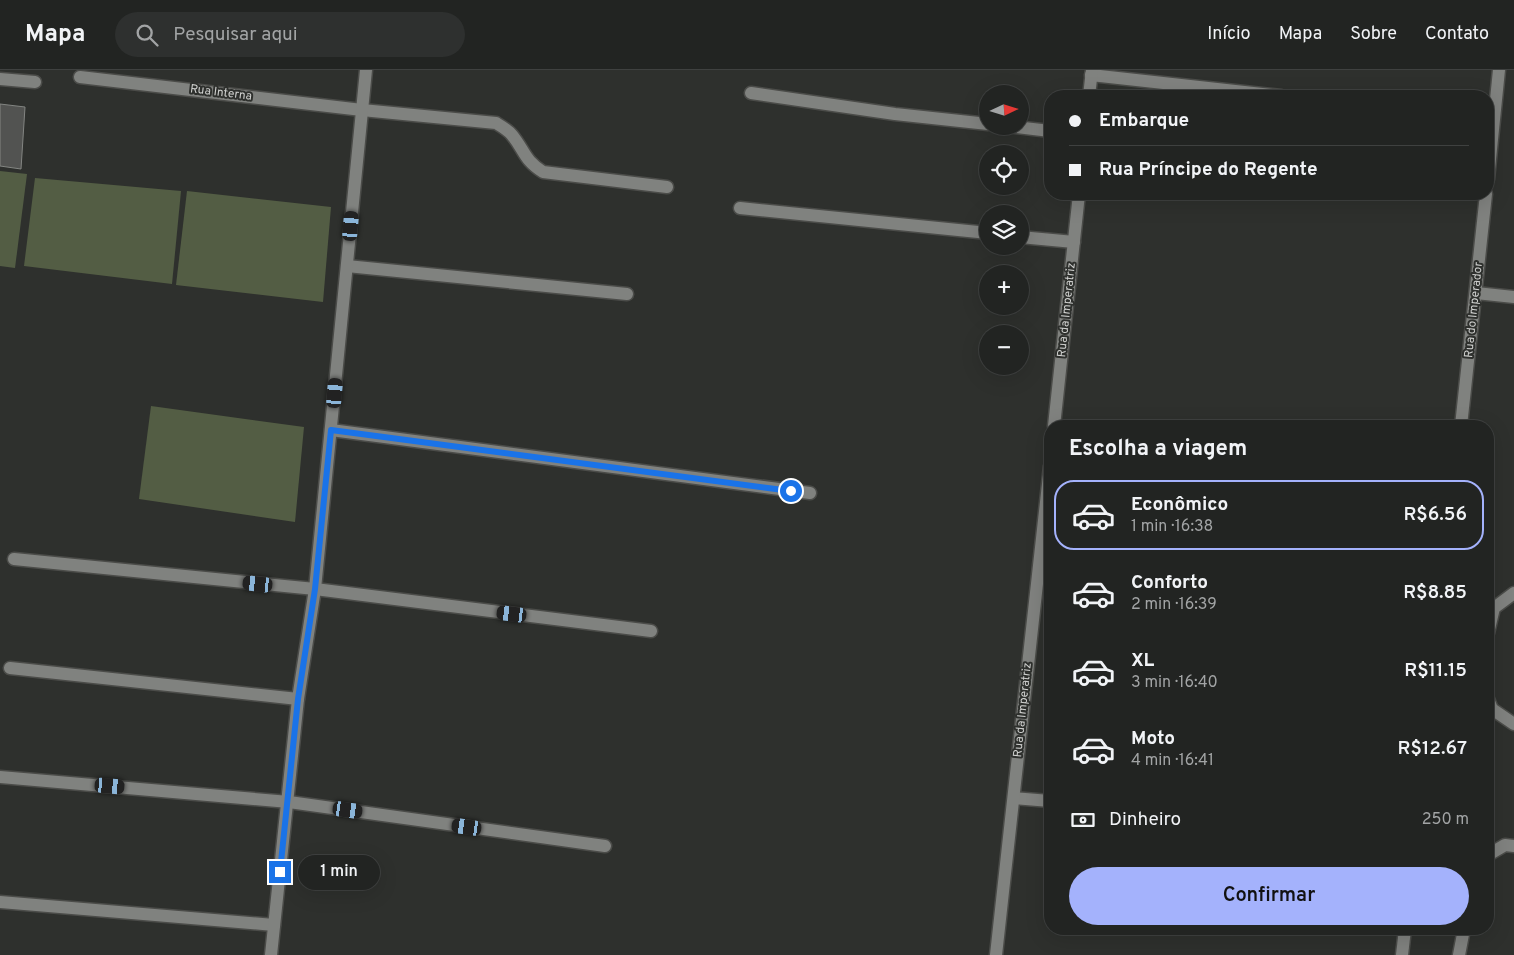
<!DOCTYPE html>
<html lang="pt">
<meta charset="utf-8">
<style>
body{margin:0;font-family:Overpass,sans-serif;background:#2e302f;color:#f1f3f6;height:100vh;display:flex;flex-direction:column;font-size:19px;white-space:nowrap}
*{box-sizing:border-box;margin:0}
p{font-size:16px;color:#a2a4a5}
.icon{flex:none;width:28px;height:28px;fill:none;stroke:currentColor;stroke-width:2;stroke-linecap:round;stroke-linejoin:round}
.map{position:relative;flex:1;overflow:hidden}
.drawer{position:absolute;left:1044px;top:350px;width:450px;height:515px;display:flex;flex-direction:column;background:#222422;border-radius:20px;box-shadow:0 5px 20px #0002,0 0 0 1px #3f4140}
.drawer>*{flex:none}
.banner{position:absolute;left:1044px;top:20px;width:450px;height:110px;border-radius:20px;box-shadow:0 5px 20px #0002,0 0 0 1px #3f4140;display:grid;align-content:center;height:110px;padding:0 25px;background:#222422}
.needle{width:32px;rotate:86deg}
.tools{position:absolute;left:979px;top:15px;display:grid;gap:10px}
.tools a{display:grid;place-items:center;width:50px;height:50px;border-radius:50%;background:#222422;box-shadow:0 5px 20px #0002,0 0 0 1px #3f4140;font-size:25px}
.end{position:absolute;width:22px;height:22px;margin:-11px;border:6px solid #1a73e8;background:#fff;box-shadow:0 0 0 2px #fff}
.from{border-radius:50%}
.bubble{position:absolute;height:35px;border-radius:18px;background:#222422;box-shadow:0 5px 20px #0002,0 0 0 1px #3f4140;font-size:16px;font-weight:600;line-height:35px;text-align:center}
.car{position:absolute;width:15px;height:30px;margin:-15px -8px;border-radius:6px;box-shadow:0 0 4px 1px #0007;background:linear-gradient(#222 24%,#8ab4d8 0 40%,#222 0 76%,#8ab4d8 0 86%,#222 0)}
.banner b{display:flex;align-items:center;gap:18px;height:48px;font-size:19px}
.banner b+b{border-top:1px solid #3f4140}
.banner i{width:12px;height:12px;background:#f1f3f6}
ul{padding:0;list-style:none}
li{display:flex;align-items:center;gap:15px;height:70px;margin:0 10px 8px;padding:0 15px;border:2px solid transparent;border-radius:20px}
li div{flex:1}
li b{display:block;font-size:19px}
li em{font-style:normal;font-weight:600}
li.current{border-color:#a4b2fc}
li>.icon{width:45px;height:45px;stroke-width:1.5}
h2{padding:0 25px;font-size:22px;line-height:60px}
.pay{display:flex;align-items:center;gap:12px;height:55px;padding:0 25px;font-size:19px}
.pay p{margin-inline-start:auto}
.action{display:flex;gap:10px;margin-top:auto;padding:10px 25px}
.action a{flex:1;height:58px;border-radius:30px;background:#a4b2fc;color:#111;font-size:20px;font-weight:600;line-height:58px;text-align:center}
header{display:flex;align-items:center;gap:30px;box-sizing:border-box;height:70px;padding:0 25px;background:#222422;border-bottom:1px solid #3f4140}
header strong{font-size:24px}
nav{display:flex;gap:28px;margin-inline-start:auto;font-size:18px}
.search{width:350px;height:45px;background:#2e302f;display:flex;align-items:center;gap:12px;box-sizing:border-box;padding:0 18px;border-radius:28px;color:#a2a4a5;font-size:19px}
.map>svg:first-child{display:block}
</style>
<header>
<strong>Mapa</strong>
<div class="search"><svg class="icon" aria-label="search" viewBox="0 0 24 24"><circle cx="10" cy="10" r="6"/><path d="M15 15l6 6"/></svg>Pesquisar aqui</div>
<nav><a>Início</a><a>Mapa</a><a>Sobre</a><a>Contato</a></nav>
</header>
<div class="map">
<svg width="1514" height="885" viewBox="0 0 1514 885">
<rect width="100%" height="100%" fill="#2e302d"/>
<g fill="#535d44">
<polygon points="0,101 27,104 15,198 0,196"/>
<polygon points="35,108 181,121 172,214 24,196"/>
<polygon points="187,121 331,137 323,232 176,215"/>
<polygon points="151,336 304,357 295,452 139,429"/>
</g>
<polygon fill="#525351" stroke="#838582" points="0,34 25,37 21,99 0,96"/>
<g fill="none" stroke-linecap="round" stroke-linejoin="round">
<defs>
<g id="lane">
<path d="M80 7 362 40 496 53C501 56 508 60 512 65 525 81 524 90 543 102L667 117"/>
<polyline points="0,9 35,12"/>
<polyline points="751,23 895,44 988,54"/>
<polyline points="1007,56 1050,61"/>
<polyline points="740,138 988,163"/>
<polyline points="1020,167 1074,172"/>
<polyline points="347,196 627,224"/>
<polyline points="331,360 810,423"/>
<polyline points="14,489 315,519 651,561"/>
<polyline points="1488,563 1494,538 1514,523"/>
<polyline points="10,598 298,629"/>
<polyline points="1488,629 1492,639 1514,654"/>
<polyline points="0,707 289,732 605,776"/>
<polyline points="1488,785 1505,775 1514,776"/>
<polyline points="0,832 274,855"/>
<polyline points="1459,885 1464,859"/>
</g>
<g id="street">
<polyline points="1091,5 1281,26"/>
<polyline points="1089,26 1092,0"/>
<polyline points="1488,109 1499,0"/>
<polyline points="1476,223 1514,227"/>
<polyline points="1054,356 1079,124"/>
<polyline points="1461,356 1486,124"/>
<polyline points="1014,728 1050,731"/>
<polyline points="271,885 298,629 315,519 366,0"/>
<polyline points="996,885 1050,396"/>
<polyline points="1402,885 1405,859"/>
</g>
</defs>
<use href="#lane" stroke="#4b4c49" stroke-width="15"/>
<use href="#street" stroke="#4b4c49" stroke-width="15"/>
<use href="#lane" stroke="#80827f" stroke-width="12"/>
<use href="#street" stroke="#80827f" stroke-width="12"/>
</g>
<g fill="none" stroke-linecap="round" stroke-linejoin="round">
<polyline stroke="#1a73e8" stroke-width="6" points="280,802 298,629 315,519 331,360 791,421"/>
</g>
<g text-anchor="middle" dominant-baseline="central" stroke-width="4" stroke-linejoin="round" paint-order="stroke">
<g font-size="12" fill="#d1d2d0" stroke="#2e302d">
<text transform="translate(221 23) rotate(7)">Rua Interna</text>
<text transform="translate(1067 240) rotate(-84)">Rua da Imperatriz</text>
<text transform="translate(1474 240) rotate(-84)">Rua do Imperador</text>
<text transform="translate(1023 640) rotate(-84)">Rua da Imperatriz</text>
</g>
</g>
</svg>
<div class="tools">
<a><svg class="needle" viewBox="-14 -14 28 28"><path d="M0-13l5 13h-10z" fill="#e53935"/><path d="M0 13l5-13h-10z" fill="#a2a4a5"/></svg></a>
<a><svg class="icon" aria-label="locate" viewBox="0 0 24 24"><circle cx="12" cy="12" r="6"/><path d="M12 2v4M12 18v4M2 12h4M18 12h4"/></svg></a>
<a><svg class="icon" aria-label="layers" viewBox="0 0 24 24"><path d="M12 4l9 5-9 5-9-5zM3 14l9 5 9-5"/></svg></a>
<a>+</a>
<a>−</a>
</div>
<i class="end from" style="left:791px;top:421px"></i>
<i class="end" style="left:280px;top:802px"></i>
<div class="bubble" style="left:298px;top:785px;width:82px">1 min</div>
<i class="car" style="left:351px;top:156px;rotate:5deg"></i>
<i class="car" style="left:335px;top:323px;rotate:5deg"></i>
<i class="car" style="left:258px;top:514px;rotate:276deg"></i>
<i class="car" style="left:512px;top:544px;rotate:277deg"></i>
<i class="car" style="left:110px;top:716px;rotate:95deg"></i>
<i class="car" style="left:348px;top:740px;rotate:98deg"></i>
<i class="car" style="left:467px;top:757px;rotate:278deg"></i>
<div class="banner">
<b><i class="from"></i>Embarque</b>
<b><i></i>Rua Príncipe do Regente</b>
</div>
<section class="drawer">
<h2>Escolha a viagem</h2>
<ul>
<li class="current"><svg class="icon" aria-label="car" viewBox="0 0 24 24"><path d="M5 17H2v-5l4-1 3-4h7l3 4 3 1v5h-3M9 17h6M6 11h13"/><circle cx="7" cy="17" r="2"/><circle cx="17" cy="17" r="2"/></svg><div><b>Econômico</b><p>1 min · 16:38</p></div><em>R$6.56</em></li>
<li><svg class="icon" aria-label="car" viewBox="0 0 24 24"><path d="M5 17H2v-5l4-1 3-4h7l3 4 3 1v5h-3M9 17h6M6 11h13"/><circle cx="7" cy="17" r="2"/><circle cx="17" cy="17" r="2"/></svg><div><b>Conforto</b><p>2 min · 16:39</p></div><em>R$8.85</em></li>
<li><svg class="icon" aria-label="car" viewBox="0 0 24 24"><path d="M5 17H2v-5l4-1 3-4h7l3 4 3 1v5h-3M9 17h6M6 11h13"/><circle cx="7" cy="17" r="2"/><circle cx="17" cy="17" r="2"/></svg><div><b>XL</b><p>3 min · 16:40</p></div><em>R$11.15</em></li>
<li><svg class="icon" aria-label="car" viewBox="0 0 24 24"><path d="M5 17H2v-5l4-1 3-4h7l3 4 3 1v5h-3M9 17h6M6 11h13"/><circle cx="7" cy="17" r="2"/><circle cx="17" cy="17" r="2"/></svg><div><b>Moto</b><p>4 min · 16:41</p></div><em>R$12.67</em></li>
</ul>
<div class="pay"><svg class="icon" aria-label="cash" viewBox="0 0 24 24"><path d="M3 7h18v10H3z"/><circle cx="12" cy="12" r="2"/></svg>Dinheiro<p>250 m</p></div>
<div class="action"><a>Confirmar</a></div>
</section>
</div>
